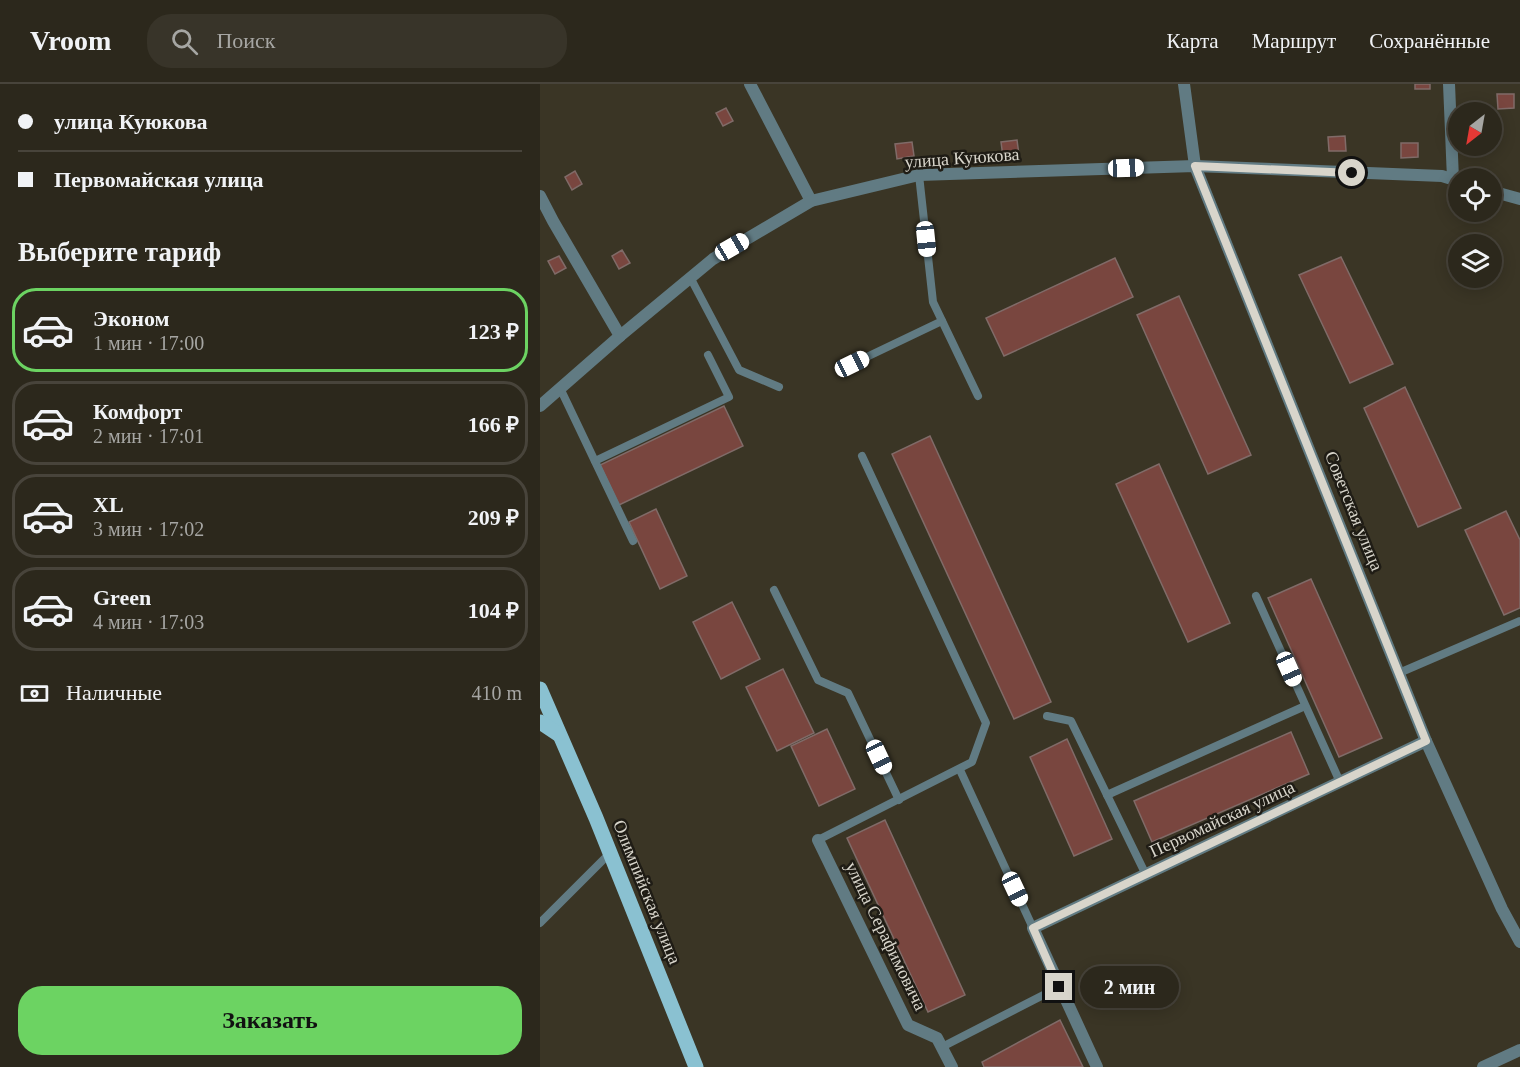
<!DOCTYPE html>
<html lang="ru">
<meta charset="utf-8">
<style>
body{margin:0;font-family:"Times New Roman",serif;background:#383429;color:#f1f3f6;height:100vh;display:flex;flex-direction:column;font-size:22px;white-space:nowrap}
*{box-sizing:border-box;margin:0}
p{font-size:20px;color:#a6a6a3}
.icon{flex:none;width:33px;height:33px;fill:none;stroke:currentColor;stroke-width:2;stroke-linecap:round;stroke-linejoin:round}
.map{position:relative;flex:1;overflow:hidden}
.details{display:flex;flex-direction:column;background:#2c281c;width:540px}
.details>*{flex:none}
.hud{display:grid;align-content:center;height:132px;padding:0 18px;background:#2c281c}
.needle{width:39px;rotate:211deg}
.fabs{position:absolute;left:908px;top:18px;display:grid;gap:12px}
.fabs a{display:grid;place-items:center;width:54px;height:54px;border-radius:50%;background:#2c281c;box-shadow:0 3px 15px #0003,0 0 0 2px #48443b;font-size:30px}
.end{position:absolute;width:27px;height:27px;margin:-14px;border:8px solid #d8d5cb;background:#111;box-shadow:0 0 0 3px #111}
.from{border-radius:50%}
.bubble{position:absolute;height:42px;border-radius:21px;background:#2c281c;box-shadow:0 3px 15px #0003,0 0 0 2px #48443b;font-size:20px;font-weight:800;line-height:42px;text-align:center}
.car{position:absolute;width:18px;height:36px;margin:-18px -9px;border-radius:8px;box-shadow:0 0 4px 2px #0007;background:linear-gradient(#fff 24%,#345 0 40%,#fff 0 76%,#345 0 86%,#fff 0)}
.hud b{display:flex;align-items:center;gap:21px;height:57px;font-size:22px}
.hud b+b{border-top:2px solid #48443b}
.hud i{width:15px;height:15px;background:#f1f3f6}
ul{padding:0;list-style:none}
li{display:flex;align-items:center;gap:18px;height:84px;margin:0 12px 9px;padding:0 6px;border:3px solid #48443b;border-radius:24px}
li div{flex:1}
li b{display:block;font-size:22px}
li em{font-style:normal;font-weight:800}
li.active{border-color:#6cd362}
li>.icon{width:54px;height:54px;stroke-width:1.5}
h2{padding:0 18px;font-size:27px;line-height:72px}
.pay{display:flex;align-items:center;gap:15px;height:66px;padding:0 18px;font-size:22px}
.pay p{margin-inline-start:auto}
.cta{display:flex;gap:12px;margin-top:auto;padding:12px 18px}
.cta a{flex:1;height:69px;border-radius:24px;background:#6cd362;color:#111;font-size:24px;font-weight:800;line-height:69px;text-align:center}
header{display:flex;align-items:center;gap:36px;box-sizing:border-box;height:84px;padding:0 30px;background:#2c281c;border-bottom:2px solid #48443b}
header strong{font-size:28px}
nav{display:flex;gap:33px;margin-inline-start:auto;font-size:21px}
.search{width:420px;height:54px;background:#383429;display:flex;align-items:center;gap:15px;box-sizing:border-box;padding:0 21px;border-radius:24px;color:#a6a6a3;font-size:22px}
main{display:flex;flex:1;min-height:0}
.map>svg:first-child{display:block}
</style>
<header>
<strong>Vroom</strong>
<div class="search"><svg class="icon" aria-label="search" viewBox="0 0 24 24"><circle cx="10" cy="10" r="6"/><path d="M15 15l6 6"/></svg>Поиск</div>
<nav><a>Карта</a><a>Маршрут</a><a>Сохранённые</a></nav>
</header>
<main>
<section class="details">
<div class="hud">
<b><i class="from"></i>улица Куюкова</b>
<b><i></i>Первомайская улица</b>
</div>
<h2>Выберите тариф</h2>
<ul>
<li class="active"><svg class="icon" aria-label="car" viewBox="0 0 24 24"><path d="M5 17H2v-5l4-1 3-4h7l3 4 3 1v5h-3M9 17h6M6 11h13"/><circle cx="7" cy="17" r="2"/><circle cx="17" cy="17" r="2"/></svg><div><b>Эконом</b><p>1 мин · 17:00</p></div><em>123 ₽</em></li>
<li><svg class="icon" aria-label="car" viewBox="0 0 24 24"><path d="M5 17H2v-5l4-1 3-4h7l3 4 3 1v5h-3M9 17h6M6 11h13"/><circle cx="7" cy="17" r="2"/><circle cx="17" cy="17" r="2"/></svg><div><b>Комфорт</b><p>2 мин · 17:01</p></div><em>166 ₽</em></li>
<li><svg class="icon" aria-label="car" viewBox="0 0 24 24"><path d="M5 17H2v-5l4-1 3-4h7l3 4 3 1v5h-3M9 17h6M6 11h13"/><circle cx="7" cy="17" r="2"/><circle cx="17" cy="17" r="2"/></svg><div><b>XL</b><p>3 мин · 17:02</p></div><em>209 ₽</em></li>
<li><svg class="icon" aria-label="car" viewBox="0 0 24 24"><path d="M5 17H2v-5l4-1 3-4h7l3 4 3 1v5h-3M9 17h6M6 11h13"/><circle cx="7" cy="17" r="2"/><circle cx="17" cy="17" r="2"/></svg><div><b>Green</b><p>4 мин · 17:03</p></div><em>104 ₽</em></li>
</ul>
<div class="pay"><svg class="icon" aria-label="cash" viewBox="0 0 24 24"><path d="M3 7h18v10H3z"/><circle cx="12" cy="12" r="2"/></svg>Наличные<p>410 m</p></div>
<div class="cta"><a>Заказать</a></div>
</section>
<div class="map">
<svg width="980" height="983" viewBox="0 0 980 983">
<rect width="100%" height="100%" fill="#3a3525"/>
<g fill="#79463f" stroke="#806b68" stroke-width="1.5">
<rect x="875" y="0" width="15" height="5"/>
<polygon points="957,10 974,10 974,24 958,25"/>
<polygon points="186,24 193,37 183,42 176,29"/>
<polygon points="805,52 806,67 789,67 788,53"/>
<polygon points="477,56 479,71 463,73 461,58"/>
<polygon points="372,58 374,72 357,75 355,60"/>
<polygon points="861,59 878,59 878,73 861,74"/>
<polygon points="35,87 42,100 32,106 25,93"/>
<polygon points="82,166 90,179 79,185 72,172"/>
<polygon points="19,172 26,184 15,190 8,177"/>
<polygon points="801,173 853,280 810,299 759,191"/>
<polygon points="575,174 593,213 464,272 446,234"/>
<polygon points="639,212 711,371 668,390 597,231"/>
<polygon points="865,303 921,424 878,443 824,324"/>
<polygon points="184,322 203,362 79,421 60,381"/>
<polygon points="390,352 511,618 474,635 352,370"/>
<polygon points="619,380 690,539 648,558 576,400"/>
<polygon points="116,425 147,492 120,505 89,438"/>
<polygon points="966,427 980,456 980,524 964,531 925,446"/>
<polygon points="771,495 842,654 799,673 728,514"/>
<polygon points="192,518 220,575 181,595 153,538"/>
<polygon points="243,585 274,649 237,667 206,603"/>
<polygon points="287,645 315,705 279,722 251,662"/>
<polygon points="751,648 769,690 612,758 594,717"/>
<polygon points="527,655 572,755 534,772 490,673"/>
<polygon points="345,736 425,911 388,928 307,754"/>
<polygon points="520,936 543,983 444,983 442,978"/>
</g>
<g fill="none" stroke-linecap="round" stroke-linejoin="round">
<g stroke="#617b83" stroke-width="8">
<polyline points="379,91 393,218 438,312"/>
<polyline points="150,193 199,286 239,303"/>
<polyline points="312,280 402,237"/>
<polyline points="20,304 93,457"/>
<polyline points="55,377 189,313 168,271"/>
<polyline points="234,506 278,596 308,609 359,716"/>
<polyline points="716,512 800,698"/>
<polyline points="859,589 980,537"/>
<polyline points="507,632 531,637 606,791"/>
<polyline points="420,686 493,844"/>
<polyline points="567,711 765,622"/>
<polyline points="278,756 432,678 446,639 322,372"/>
<polyline points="0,839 70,769"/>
<polyline points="402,963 519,903"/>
</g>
<g stroke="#617b83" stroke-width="12">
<polyline points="210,0 271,117"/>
<polyline points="644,0 655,82 886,657 962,825 980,858"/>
<polyline points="909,0 913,95"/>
<polyline points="951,107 980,115"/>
<polyline points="0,112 13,137 80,252"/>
<polyline points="0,322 80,252 173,175 271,117 379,91 655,82 902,92 918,97"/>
<polyline points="278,756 368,941 397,954 412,983"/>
<polyline points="557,983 493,844 886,657"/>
<polyline points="943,983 980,966"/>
</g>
<g stroke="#8ac1d1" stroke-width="15">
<polyline points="0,605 56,734 156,983"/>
<polyline points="0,638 18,650"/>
</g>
</g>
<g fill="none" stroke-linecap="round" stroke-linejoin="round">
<polyline stroke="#d8d5cb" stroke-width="8" points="519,903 493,844 886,657 655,82 812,89"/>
</g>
<g text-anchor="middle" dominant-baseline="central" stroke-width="5" stroke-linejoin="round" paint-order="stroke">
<g font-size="18" fill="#d8d5cb" stroke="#1f1c15">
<text transform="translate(422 74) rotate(-4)">улица Куюкова</text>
<text transform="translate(814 427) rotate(68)">Советская улица</text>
<text transform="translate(682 735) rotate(-25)">Первомайская улица</text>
<text transform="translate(107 808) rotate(68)">Олимпийская улица</text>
<text transform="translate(346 852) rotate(64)">улица Серафимовича</text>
</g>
</g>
</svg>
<div class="fabs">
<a><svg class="needle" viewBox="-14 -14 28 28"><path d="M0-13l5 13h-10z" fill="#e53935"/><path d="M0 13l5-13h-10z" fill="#a6a6a3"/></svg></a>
<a><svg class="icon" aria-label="locate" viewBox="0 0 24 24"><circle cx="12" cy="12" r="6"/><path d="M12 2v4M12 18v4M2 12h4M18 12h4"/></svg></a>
<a><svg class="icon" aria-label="layers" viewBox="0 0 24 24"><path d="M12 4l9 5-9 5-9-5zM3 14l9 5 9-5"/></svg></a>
</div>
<i class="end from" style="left:812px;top:89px"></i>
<i class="end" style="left:519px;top:903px"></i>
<div class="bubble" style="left:540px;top:882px;width:99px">2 мин</div>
<i class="car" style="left:586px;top:84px;rotate:88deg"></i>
<i class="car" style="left:386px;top:155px;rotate:174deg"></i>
<i class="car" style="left:192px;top:163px;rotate:60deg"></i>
<i class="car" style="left:312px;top:280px;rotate:64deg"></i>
<i class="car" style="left:749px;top:585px;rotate:156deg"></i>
<i class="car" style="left:339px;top:673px;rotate:155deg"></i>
<i class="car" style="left:475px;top:805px;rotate:155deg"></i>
</div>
</main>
